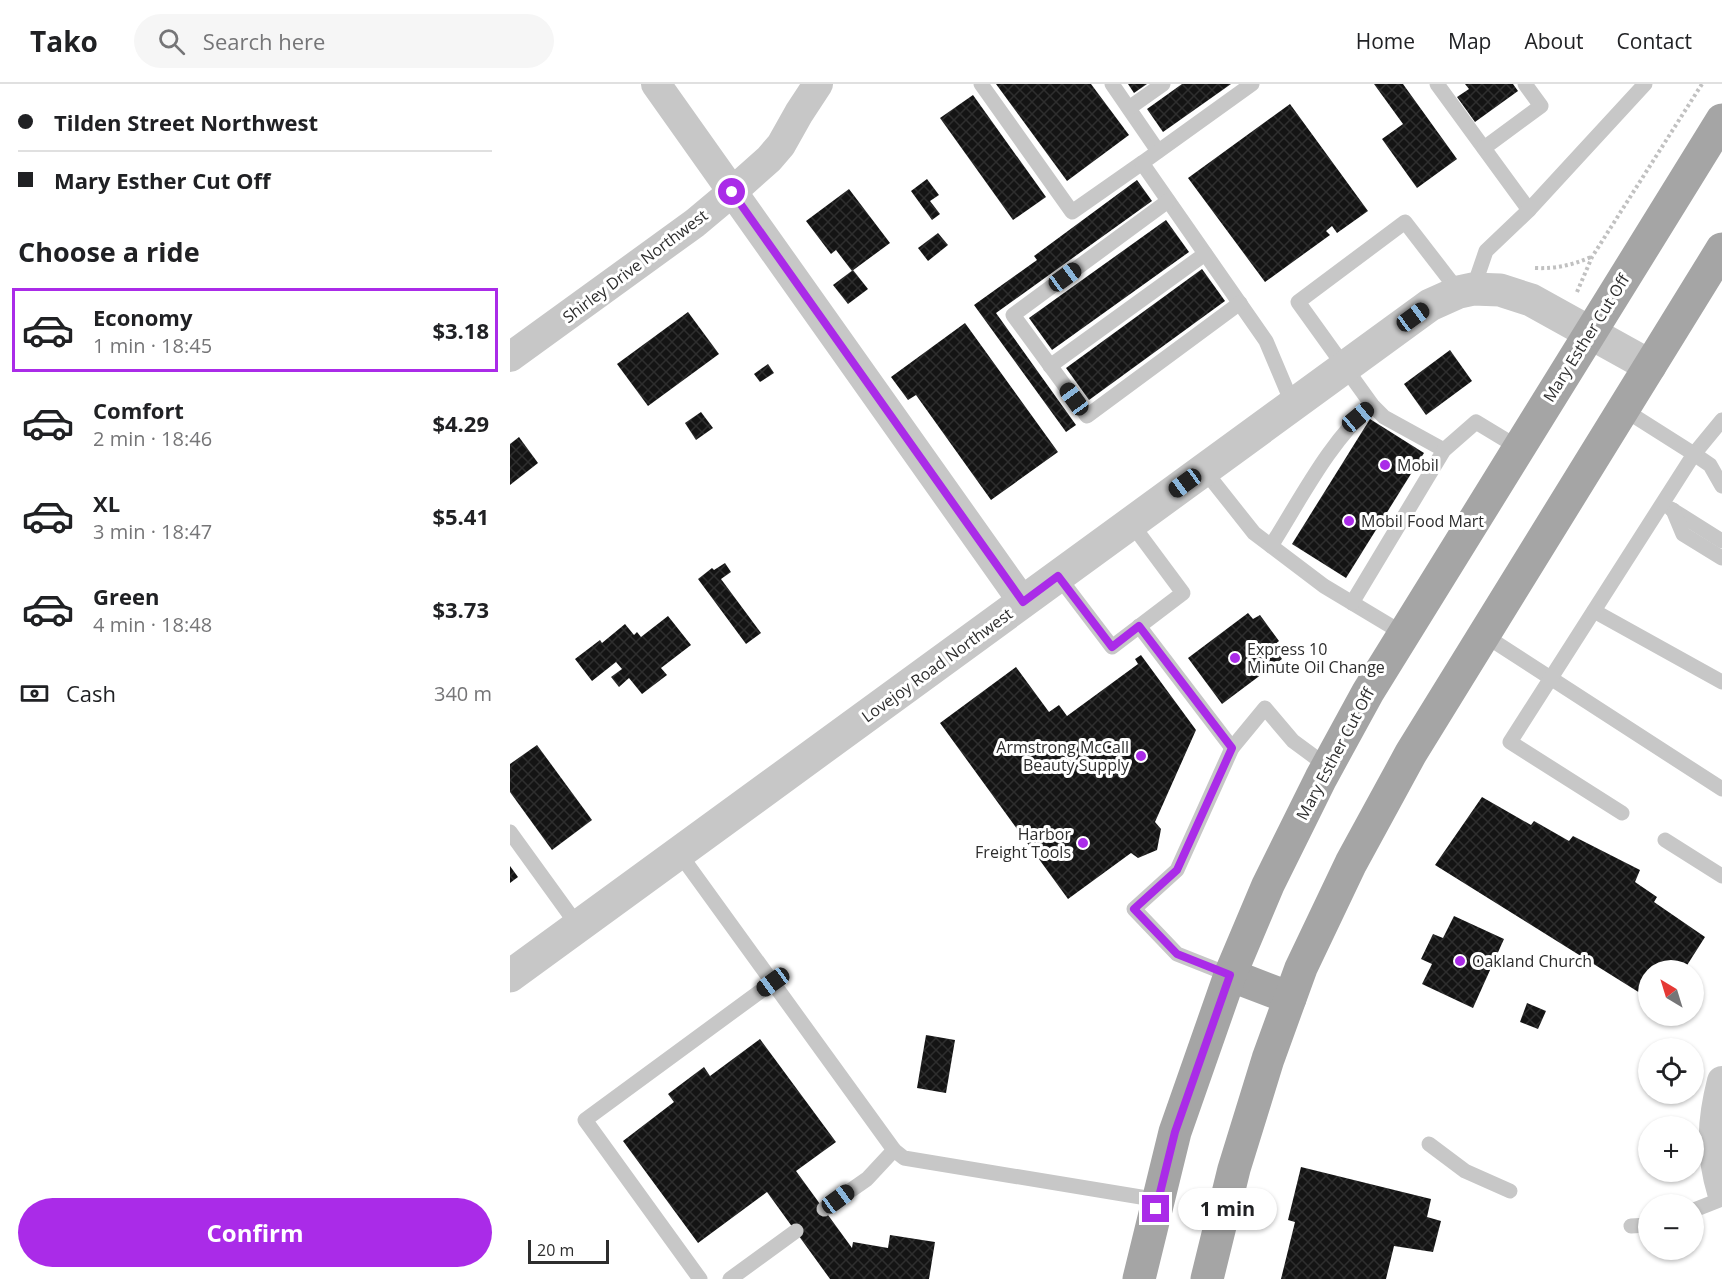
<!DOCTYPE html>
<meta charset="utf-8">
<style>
body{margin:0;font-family:"Open Sans",sans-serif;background:#f6f6f6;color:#202124;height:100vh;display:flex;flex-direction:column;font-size:22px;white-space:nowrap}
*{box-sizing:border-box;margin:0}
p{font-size:20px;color:#757577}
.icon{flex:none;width:33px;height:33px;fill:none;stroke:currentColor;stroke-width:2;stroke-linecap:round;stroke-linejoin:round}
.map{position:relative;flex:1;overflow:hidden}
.side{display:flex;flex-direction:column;background:#fff;width:510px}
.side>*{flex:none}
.banner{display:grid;align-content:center;height:132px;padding:0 18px;background:#fff}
.needle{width:39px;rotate:322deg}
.tools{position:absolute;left:1128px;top:876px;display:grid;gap:12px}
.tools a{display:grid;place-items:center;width:66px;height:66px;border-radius:50%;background:#fff;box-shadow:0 2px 4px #0004;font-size:30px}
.scale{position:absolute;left:18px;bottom:15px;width:81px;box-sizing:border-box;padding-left:6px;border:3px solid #2d2d2d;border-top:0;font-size:16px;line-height:21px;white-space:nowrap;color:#2d2d2d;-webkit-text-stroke:4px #fff;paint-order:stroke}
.end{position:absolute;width:27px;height:27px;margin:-14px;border:8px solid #aa2be8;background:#fff;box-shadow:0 0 0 3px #fff}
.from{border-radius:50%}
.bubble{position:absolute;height:42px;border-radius:21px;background:#fff;box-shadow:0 2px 4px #0004;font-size:20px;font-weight:700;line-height:42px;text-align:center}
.car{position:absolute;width:18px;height:36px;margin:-18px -9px;border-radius:8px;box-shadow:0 0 4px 2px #0007;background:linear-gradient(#222 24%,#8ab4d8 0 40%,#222 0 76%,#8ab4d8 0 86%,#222 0)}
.banner b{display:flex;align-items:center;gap:21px;height:57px;font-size:22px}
.banner b+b{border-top:2px solid #e0e0e0}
.banner i{width:15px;height:15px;background:#202124}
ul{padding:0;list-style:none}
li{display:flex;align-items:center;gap:18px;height:84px;margin:0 12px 9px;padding:0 6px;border:3px solid transparent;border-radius:0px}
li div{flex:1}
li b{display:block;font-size:22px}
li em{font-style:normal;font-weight:700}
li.active{border-color:#aa2be8}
li>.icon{width:54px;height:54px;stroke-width:1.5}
h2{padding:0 18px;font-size:27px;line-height:72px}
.pay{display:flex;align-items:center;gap:15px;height:66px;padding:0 18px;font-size:22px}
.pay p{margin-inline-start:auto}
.cta{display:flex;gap:12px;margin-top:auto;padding:12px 18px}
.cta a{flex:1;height:69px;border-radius:36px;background:#aa2be8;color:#fff;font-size:24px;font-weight:700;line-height:69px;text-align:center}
header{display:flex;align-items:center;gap:36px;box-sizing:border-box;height:84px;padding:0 30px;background:#fff;border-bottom:2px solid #e0e0e0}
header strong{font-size:28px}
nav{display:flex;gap:33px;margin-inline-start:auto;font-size:21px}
.search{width:420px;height:54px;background:#f6f6f6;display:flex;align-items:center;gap:15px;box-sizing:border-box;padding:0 21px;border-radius:33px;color:#757577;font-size:22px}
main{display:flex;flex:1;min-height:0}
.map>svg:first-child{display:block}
</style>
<header>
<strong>Tako</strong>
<div class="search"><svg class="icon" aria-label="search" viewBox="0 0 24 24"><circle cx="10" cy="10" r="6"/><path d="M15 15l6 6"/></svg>Search here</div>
<nav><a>Home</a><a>Map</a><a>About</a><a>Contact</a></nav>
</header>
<main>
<section class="side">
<div class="banner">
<b><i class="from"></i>Tilden Street Northwest</b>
<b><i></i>Mary Esther Cut Off</b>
</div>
<h2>Choose a ride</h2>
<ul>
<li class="active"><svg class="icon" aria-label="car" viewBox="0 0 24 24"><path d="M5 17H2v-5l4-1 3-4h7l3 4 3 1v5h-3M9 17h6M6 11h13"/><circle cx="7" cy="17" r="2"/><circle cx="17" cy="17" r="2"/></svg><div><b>Economy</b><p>1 min · 18:45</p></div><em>$3.18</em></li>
<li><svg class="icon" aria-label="car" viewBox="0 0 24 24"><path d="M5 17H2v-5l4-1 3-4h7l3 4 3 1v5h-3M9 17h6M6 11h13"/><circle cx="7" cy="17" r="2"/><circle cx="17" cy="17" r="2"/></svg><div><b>Comfort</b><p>2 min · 18:46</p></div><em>$4.29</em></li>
<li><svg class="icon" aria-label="car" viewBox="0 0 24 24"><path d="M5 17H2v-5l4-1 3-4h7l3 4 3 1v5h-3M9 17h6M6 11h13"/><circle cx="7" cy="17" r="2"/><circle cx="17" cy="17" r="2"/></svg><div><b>XL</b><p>3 min · 18:47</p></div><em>$5.41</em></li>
<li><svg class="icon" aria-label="car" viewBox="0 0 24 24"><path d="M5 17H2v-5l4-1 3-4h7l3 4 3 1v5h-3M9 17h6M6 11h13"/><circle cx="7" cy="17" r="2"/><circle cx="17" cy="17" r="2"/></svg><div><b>Green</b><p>4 min · 18:48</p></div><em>$3.73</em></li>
</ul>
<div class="pay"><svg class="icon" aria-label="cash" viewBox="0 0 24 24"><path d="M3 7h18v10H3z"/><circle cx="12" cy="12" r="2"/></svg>Cash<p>340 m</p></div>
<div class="cta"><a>Confirm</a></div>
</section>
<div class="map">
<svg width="1212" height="1195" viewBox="0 0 1212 1195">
<defs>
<pattern id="building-cross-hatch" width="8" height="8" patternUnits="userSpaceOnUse" patternTransform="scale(1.5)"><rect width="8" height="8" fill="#141414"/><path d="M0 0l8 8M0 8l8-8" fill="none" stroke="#2e2e2e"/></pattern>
</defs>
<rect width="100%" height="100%" fill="#fff"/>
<g fill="url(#building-cross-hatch)">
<polygon points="486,0 581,0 619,51 557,97"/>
<polygon points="618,0 637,0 624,9"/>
<polygon points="672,0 721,0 653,48 637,25"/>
<polygon points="864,0 893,0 947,75 907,104 872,55 893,40"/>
<polygon points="955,0 1003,0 1008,7 965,38 947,13 959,5"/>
<polygon points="463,11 536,113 503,136 430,34"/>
<polygon points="780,20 858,127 827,149 822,142 816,147 820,151 755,198 678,94"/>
<polygon points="417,95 429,111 420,117 430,130 422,136 401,107"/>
<polygon points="627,96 642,117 486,229 566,341 556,348 464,221 527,176 524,172"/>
<polygon points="339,105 380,159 342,187 326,166 321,170 296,137"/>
<polygon points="656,136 679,168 542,266 519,234"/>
<polygon points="428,149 438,161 418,177 408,164"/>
<polygon points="692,185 715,217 579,316 556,284"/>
<polygon points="343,186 358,205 338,220 323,201"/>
<polygon points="178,228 209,270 138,322 107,280"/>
<polygon points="455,239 548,368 481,416 406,311 398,316 381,293"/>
<polygon points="940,266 962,297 916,331 894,300"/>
<polygon points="258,280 264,289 250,298 244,290"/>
<polygon points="191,328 203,344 186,356 175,339"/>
<polygon points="860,335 914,369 836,494 782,460"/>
<polygon points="9,353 28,379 0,401 0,360"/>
<polygon points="215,479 221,488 211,495 251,549 236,560 188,495 202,484 204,486"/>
<polygon points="738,529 743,535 750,531 769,557 763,562 772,575 712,620 678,574"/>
<polygon points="158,532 181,561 151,584 157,591 132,610 119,594 109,603 101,593 112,585 106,578 82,597 65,575 90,556 92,559 115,540 124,551 127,548 131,553"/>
<polygon points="631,571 686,646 645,738 651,745 647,766 628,774 621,769 558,815 430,639 506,583 539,628 549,621 557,632 628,580 625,575"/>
<polygon points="27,661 82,736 42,766 0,708 0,680"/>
<polygon points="972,713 1021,741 1024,737 1059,757 1063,752 1130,786 1125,798 1147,813 1144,818 1195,853 1174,886 1138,886 1138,914 925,781"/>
<polygon points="0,782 8,793 0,799"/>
<polygon points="944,832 994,855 963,924 912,900 922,880 911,875 923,850 933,854"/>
<polygon points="1017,919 1036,927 1028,945 1010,938"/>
<polygon points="416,951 445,956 436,1009 407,1004"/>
<polygon points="250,955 326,1058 286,1087 342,1164 343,1158 378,1164 380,1151 425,1158 419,1195 320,1195 257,1108 188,1159 113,1057 164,1018 158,1010 194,983 200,992"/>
<polygon points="791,1083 921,1115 917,1133 931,1137 923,1168 884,1162 876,1195 771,1195 785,1138 778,1136"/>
</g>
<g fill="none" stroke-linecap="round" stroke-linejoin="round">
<g stroke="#c1c1c1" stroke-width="4" stroke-dasharray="3 3" stroke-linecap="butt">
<path d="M1025 184C1046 185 1062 181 1081 173"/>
<polyline points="1067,208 1082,173 1192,0"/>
</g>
<g stroke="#c7c7c7" stroke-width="15">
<polyline points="471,0 562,128 632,79"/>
<polyline points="602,0 648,67"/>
<polyline points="742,0 632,79 756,257 783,321"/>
<polyline points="927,0 1019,126"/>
<polyline points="619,24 653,0"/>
<polyline points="974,64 1031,22 1015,0"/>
<polyline points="658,117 503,231 577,332 730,219"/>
<polyline points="963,205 976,167 1019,126 1135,0"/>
<polyline points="540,282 695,170"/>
<polyline points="1212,336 1184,370 1200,381 1212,402"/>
<polyline points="934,366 874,333 862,321 788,218 895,138 949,208"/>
<polyline points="694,386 744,449 814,502 894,550"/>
<polyline points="1161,425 1212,457"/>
<polyline points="1163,426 1173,450 1212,474"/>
<path d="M761 462C790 416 821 355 862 321"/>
<polyline points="548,492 602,563 673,509 621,439"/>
<polyline points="842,519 934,366 966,338 1009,364"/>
<polyline points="1084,527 1212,598"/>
<polyline points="629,542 722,664"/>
<polyline points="974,551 1212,705"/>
<polyline points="1112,729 1000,658 1184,370 1113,325"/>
<polyline points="0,748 68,842"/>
<polyline points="1155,756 1212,792"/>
<polyline points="169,769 384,1066 394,1074 649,1116"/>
<polyline points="720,891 667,870 624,825 667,786 722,664 755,624 783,657 817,682"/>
<polyline points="919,1060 955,1087 1000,1107"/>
<polyline points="314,1125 357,1095 384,1066"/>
<polyline points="1184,1126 1212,1115"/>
<polyline points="1121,1142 1138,1141"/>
<polyline points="190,1195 75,1036 263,898"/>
<polyline points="220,1195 286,1147"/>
</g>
<g stroke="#c7c7c7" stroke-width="30">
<polyline points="146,0 513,518"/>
<polyline points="0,273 185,139 222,108 259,75 271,61 289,29 308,0"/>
<path d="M1212 997C1202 1036 1200 1069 1212 1108"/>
</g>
<polyline stroke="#c7c7c7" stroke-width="33" points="0,892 920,221 949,208 963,205 990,206 1021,216 1140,282"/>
<g stroke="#a5a5a5" stroke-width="33">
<polyline points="720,891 780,914"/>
<polyline points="629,1195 665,1048 720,891 758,801 811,694 858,608 1212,36"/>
<polyline points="697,1195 724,1085 758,975 791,884 841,779 901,669 1212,165"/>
</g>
</g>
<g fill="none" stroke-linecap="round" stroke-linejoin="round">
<polyline stroke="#aa2be8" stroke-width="8" points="222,108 513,518 548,492 602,563 629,542 722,664 667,786 624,825 667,870 720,891 665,1048 646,1125"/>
</g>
<g fill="#aa2be8" stroke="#fff" stroke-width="2">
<circle cx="875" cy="381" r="6"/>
<circle cx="839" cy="437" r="6"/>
<circle cx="725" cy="574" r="6"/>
<circle cx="631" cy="672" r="6"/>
<circle cx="573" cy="759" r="6"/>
<circle cx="950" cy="877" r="6"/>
</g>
<g text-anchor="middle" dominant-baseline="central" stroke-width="6" stroke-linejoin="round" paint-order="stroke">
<g font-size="16" fill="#2d2d2d" stroke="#fff">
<text transform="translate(125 182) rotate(-37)">Shirley Drive Northwest</text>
<text transform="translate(1076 254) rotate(-58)">Mary Esther Cut Off</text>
<text transform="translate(427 581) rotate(-36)">Lovejoy Road Northwest</text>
<text transform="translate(825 670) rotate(-62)">Mary Esther Cut Off</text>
</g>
<g font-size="16" fill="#2d2d2d" stroke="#fff" text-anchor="start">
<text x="887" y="381">Mobil</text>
<text x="851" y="437">Mobil Food Mart</text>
<text x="737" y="565">Express 10<tspan x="737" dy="18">Minute Oil Change</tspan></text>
<text x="619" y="663" text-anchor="end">Armstrong McCall<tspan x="619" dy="18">Beauty Supply</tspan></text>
<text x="561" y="750" text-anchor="end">Harbor<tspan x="561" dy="18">Freight Tools</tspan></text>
<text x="962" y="877">Oakland Church</text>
</g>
</g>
</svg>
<div class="tools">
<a><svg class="needle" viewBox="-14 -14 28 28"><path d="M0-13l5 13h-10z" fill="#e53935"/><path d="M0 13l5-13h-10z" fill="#757577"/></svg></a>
<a><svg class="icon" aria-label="locate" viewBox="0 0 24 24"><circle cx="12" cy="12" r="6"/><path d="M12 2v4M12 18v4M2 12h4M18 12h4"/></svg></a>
<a>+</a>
<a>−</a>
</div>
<div class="scale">20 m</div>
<i class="end from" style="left:222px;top:108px"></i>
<i class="end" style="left:646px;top:1125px"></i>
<div class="bubble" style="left:668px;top:1104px;width:99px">1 min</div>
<i class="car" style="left:555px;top:193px;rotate:54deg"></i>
<i class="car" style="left:903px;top:233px;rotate:54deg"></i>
<i class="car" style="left:564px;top:315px;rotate:324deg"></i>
<i class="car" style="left:848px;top:333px;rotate:50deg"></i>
<i class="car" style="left:675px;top:399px;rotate:234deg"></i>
<i class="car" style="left:263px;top:898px;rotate:234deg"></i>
<i class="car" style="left:328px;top:1115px;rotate:54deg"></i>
</div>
</main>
